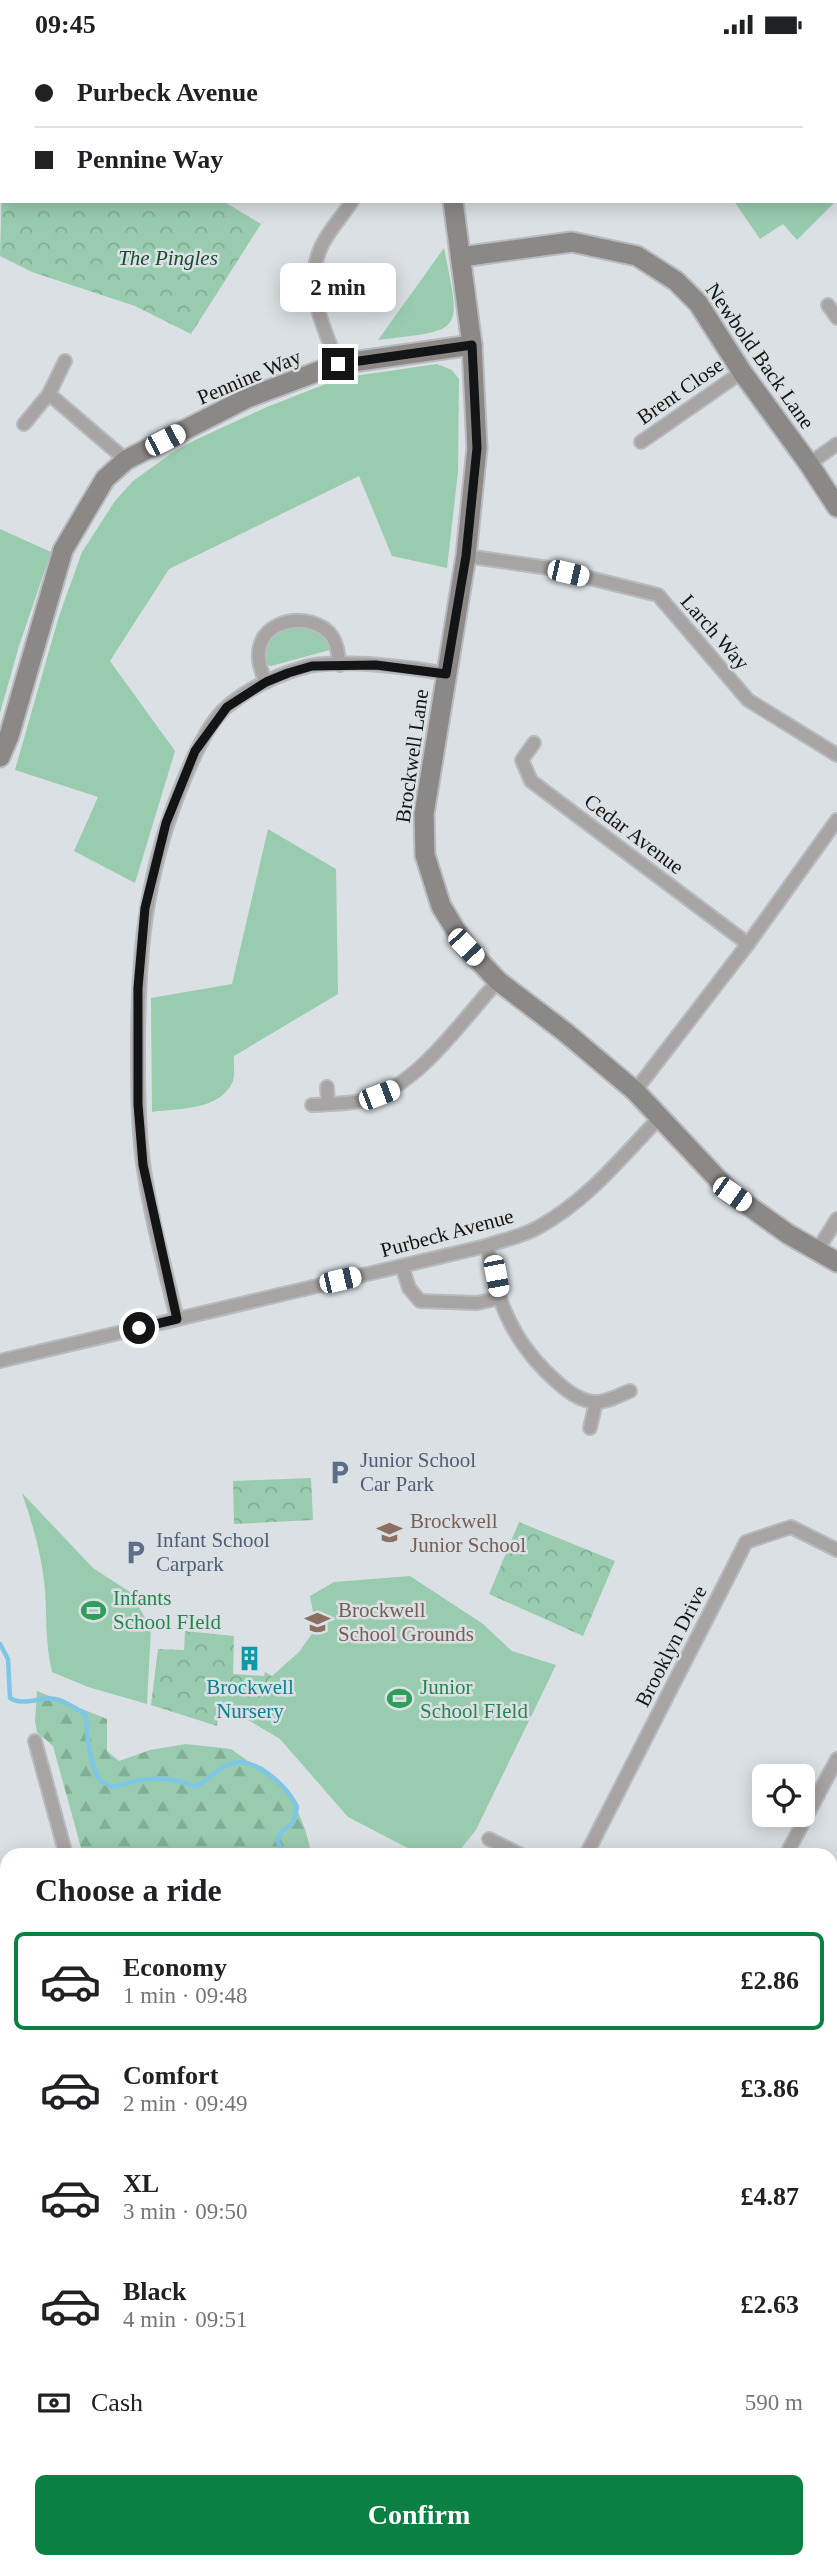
<!DOCTYPE html>
<meta charset="utf-8">
<style>
body{margin:0;font-family:Georgia,serif;background:#f6f6f6;color:#202124;height:100vh;display:flex;flex-direction:column;font-size:26px;white-space:nowrap}
*{box-sizing:border-box;margin:0}
p{font-size:23px;color:#757577}
.icon{flex:none;width:38px;height:38px;fill:none;stroke:currentColor;stroke-width:2;stroke-linecap:round;stroke-linejoin:round}
.map{position:relative;flex:1;overflow:hidden}
.drawer{position:absolute;left:0px;top:1799px;width:838px;height:721px;display:flex;flex-direction:column;background:#fff;border-radius:21px 21px 0 0;box-shadow:0 4px 18px #0003}
.drawer>*{flex:none}
.guide{position:absolute;left:0px;top:0px;width:838px;height:154px;box-shadow:0 4px 18px #0003;display:grid;align-content:center;height:154px;padding:0 35px;background:#fff}
.tools{position:absolute;left:752px;top:1715px;display:grid;gap:14px}
.tools a{display:grid;place-items:center;width:63px;height:63px;border-radius:10px;background:#fff;box-shadow:0 4px 18px #0003;font-size:35px}
.end{position:absolute;width:32px;height:32px;margin:-16px;border:9px solid #121415;background:#fff;box-shadow:0 0 0 4px #fff}
.from{border-radius:50%}
.bubble{position:absolute;height:49px;border-radius:10px;background:#fff;box-shadow:0 4px 18px #0003;font-size:23px;font-weight:700;line-height:49px;text-align:center}
.car{position:absolute;width:21px;height:42px;margin:-21px -10px;border-radius:9px;box-shadow:0 0 5px 2px #0007;background:linear-gradient(#fff 24%,#345 0 40%,#fff 0 76%,#345 0 86%,#fff 0)}
.guide b{display:flex;align-items:center;gap:24px;height:66px;font-size:26px}
.guide b+b{border-top:2px solid #e0e0e0}
.guide i{width:18px;height:18px;background:#202124}
ul{padding:0;list-style:none}
li{display:flex;align-items:center;gap:21px;height:98px;margin:0 14px 10px;padding:0 21px;border:4px solid transparent;border-radius:10px}
li div{flex:1}
li b{display:block;font-size:26px}
li em{font-style:normal;font-weight:700}
li.selected{border-color:#0b8043}
li>.icon{width:63px;height:63px;stroke-width:1.5}
h2{padding:0 35px;font-size:32px;line-height:84px}
.pay{display:flex;align-items:center;gap:18px;height:77px;padding:0 35px;font-size:26px}
.pay p{margin-inline-start:auto}
.button{display:flex;gap:14px;margin-top:auto;padding:14px 35px}
.button a{flex:1;height:80px;border-radius:10px;background:#0b8043;color:#fff;font-size:28px;font-weight:700;line-height:80px;text-align:center}
.status{display:flex;justify-content:space-between;align-items:center;height:49px;padding:0 35px;background:#fff;direction:ltr}
.status svg{height:19px;fill:currentColor}
.map>svg:first-child{display:block}
</style>
<div class="status"><b>09:45</b><svg viewBox="0 0 49 12"><path d="M0 12V9h3v3zM5 12V6h3v6zM10 12V3h3v9zM15 12V0h3v12zM26 1h20v11H26zM47 4h2v5h-2z"/></svg></div>
<div class="map">
<svg width="837" height="2520" viewBox="0 0 837 2520">
<defs>
<pattern id="forest-firs" width="22" height="20" patternUnits="userSpaceOnUse" patternTransform="scale(1.75)"><rect width="22" height="20" fill="#99ccaf"/><path d="M5 1l3.5 6h-7zM16 11l3.5 6h-7z" fill="#83ae96"/></pattern>
<pattern id="park-crowns" width="20" height="18" patternUnits="userSpaceOnUse" patternTransform="scale(1.75)"><rect width="20" height="18" fill="#99ccaf"/><path d="M2 6a3 3 0 1 1 6 0M12 15a3 3 0 1 1 6 0" fill="none" stroke="#83ae96"/></pattern>
</defs>
<rect width="100%" height="100%" fill="#dbe0e4"/>
<g fill="#99ccaf">
<polygon points="734,152 836,152 797,191 783,175 760,190"/>
<path d="M444 199C461 285 465 281 378 291Z"/>
<polygon points="437,315 452,321 459,330 458,423 447,519 392,507 359,427 169,520 110,612 175,702 135,834 74,802 98,748 15,721 59,567 82,503 115,452 133,432 172,404 195,391 267,358 341,329"/>
<polygon points="0,480 51,503 19,597 0,664"/>
<path d="M307 577C319 580 331 587 330 601L271 617 265 616C266 583 276 580 307 577Z"/>
<path d="M268 780 336 820 338 945 234 1007C233 1015 236 1027 232 1034 219 1062 177 1059 152 1063L151 949 232 935Z"/>
<path d="M22 1444 93 1519 130 1543 151 1579 147 1655 88 1638 52 1623C45 1593 47 1570 45 1541 42 1507 33 1476 22 1444Z"/>
<polygon points="410,1527 483,1575 512,1602 556,1616 476,1781 456,1806 421,1806 348,1768 280,1690 250,1672 272,1627 299,1603 316,1579 310,1547 334,1533"/>
</g>
<polygon fill="url(#forest-firs)" points="37,1642 107,1670 107,1702 119,1712 150,1701 186,1695 231,1700 289,1741 305,1780 312,1806 83,1806 53,1697 37,1683 35,1672"/>
<g fill="url(#park-crowns)">
<polygon points="2,136 2,152 223,152 261,175 191,285 135,257 32,223 0,207"/>
<polygon points="311,1429 313,1471 234,1475 233,1432"/>
<polygon points="519,1473 615,1512 583,1587 489,1545"/>
<polygon points="185,1582 234,1587 233,1625 264,1627 265,1623 272,1627 250,1672 219,1658 217,1677 151,1656 158,1600 184,1601"/>
</g>
<g fill="none" stroke-linecap="round" stroke-linejoin="round">
<g stroke="#7dc6e6" stroke-width="4.5">
<path d="M0 1595 8 1610 10 1649C25 1658 40 1647 55 1650 66 1652 77 1660 86 1666 87 1688 89 1712 100 1732L113 1738C141 1729 168 1725 196 1738 206 1732 216 1721 227 1716 252 1704 287 1736 297 1758L293 1774 282 1782 277 1791 284 1806"/>
<polyline points="831,2013 837,2013"/>
</g>
<defs>
<g id="street">
<polyline points="46,0 49,2"/>
<polyline points="706,0 707,2"/>
<polyline points="271,2 272,0"/>
<polyline points="499,2 503,0"/>
<polyline points="836,48 837,47"/>
<polyline points="828,256 837,269"/>
<path d="M338 315C323 277 303 239 321 198 328 182 343 167 352 152"/>
<polyline points="49,345 126,411"/>
<polyline points="24,375 49,345 65,312"/>
<polyline points="641,393 742,323"/>
<polyline points="809,415 837,395"/>
<polyline points="466,507 549,519 658,546 748,651 837,706"/>
<path d="M266 633C235 569 314 557 333 589 338 597 338 607 340 616"/>
<polyline points="534,694 522,711 531,732 748,895"/>
<polyline points="327,1038 328,1055"/>
<polyline points="635,1042 748,895 837,771"/>
<path d="M312 1056C330 1055 349 1055 366 1051 419 1036 462 971 498 932"/>
<path d="M486 1197C492 1214 495 1232 500 1249 511 1283 531 1310 557 1333 567 1342 580 1352 594 1353 606 1354 619 1346 630 1342"/>
<polyline points="817,1202 837,1170"/>
<polyline points="402,1217 409,1239 420,1252 477,1254 500,1249"/>
<path d="M177 1270C165 1219 150 1166 143 1114 138 1076 138 1037 138 998 138 907 145 829 179 743 189 718 207 673 229 656 251 638 281 624 309 617 344 610 411 618 446 625"/>
<path d="M0 1312 486 1197C502 1191 521 1188 537 1179 586 1153 622 1108 660 1068"/>
<polyline points="590,1379 596,1353"/>
<polyline points="35,1692 66,1806"/>
<polyline points="489,1790 521,1806"/>
<polyline points="586,1806 746,1493 791,1478 837,1501"/>
<polyline points="786,1806 837,1710"/>
<polyline points="831,1954 837,1957"/>
<polyline points="0,2276 7,2263"/>
<polyline points="831,2490 837,2481"/>
<polyline points="813,2520 817,2513"/>
</g>
<g id="secondary">
<polyline points="409,0 410,2"/>
<polyline points="453,152 472,296 477,399 466,507 424,765 425,806 441,857 466,898 498,932 565,983 635,1042 732,1145 788,1185 837,1213"/>
<polyline points="461,208 572,193 637,207 676,232 698,254 742,323 809,415 837,458"/>
<polyline points="0,708 9,687 63,501 105,430 126,411 247,349 338,315 472,296"/>
<polyline points="0,2153 7,2153"/>
<polyline points="831,2240 837,2242"/>
<polyline points="317,2520 322,2513"/>
</g>
</defs>
<use href="#street" stroke="#b7bbbf" stroke-width="16"/>
<use href="#secondary" stroke="#b7bbbf" stroke-width="23"/>
<use href="#street" stroke="#a7a4a3" stroke-width="12"/>
<use href="#secondary" stroke="#8b8886" stroke-width="19"/>
</g>
<g fill="none" stroke-linecap="round" stroke-linejoin="round">
<polyline stroke="#121415" stroke-width="9" points="139,1279 177,1270 143,1116 138,1055 138,939 145,859 166,774 195,702 227,658 266,633 288,624 312,617 376,616 446,625 466,507 477,399 472,296 338,315"/>
</g>
<defs>
<symbol id="parking-bare" viewBox="-9 -9 18 18"><path d="M-3.5-5.5H1a3.5 3.5 0 0 1 0 7H-1V5.5H-3.5ZM-1-3.4V-.6H.8a1.4 1.4 0 0 0 0-2.8Z" fill="#5c6f8a" stroke="#dbe0e4" stroke-width="2.5" paint-order="stroke"/></symbol>
<symbol id="school-bare" viewBox="-9 -9 18 18"><path d="M0-5L7-2L0 1L-7-2ZM-4 1L0 2.5L4 1V4Q0 6-4 4Z" fill="#8d6e63" stroke="#dbe0e4" stroke-width="2.5" paint-order="stroke"/></symbol>
<symbol id="stadium-bare" viewBox="-9 -9 18 18"><path d="M0-5a6.5 5 0 1 0 0 10a6.5 5 0 1 0 0-10ZM-3.5-1.8h7v3.6h-7Z" fill="#2e9e5b" stroke="#dbe0e4" stroke-width="2.5" paint-order="stroke"/></symbol>
<symbol id="building-bare" viewBox="-9 -9 18 18"><path d="M-4-6H4V6H1V3H-1V6H-4ZM-2.5-4.3h1.7v1.8h-1.7ZM.8-4.3h1.7v1.8H.8ZM-2.5-1h1.7V.8h-1.7ZM.8-1h1.7V.8H.8Z" fill="#0f9aa8" stroke="#dbe0e4" stroke-width="2.5" paint-order="stroke"/></symbol>
</defs>
<g fill-rule="evenodd">
<use href="#parking-bare" x="322" y="1406" width="35" height="35"/>
<use href="#school-bare" x="372" y="1466" width="35" height="35"/>
<use href="#parking-bare" x="118" y="1486" width="35" height="35"/>
<use href="#stadium-bare" x="76" y="1544" width="35" height="35"/>
<use href="#school-bare" x="300" y="1556" width="35" height="35"/>
<use href="#building-bare" x="232" y="1592" width="35" height="35"/>
<use href="#stadium-bare" x="382" y="1632" width="35" height="35"/>
</g>
<g text-anchor="middle" dominant-baseline="central" stroke-width="5" stroke-linejoin="round" paint-order="stroke">
<g font-size="21" font-style="italic" fill="#184c33" stroke="#dbe0e4">
<text x="168" y="209">The Pingles</text>
</g>
<g font-size="21" fill="#121415" stroke="#dbe0e4">
<text transform="translate(760 307) rotate(55)">Newbold Back Lane</text>
<text transform="translate(249 328) rotate(-23)">Pennine Way</text>
<text transform="translate(680 342) rotate(-35)">Brent Close</text>
<text transform="translate(715 583) rotate(49)">Larch Way</text>
<text transform="translate(412 707) rotate(-82)">Brockwell Lane</text>
<text transform="translate(634 785) rotate(37)">Cedar Avenue</text>
<text transform="translate(447 1184) rotate(-15)">Purbeck Avenue</text>
<text transform="translate(671 1597) rotate(-63)">Brooklyn Drive</text>
</g>
<g font-size="21" fill="#4e5e75" stroke="#dbe0e4" text-anchor="start">
<text x="360" y="1411">Junior School<tspan x="360" dy="24">Car Park</tspan></text>
<text x="156" y="1491">Infant School<tspan x="156" dy="24">Carpark</tspan></text>
</g>
<g font-size="21" fill="#785e54" stroke="#dbe0e4" text-anchor="start">
<text x="410" y="1472">Brockwell<tspan x="410" dy="24">Junior School</tspan></text>
<text x="338" y="1561">Brockwell<tspan x="338" dy="24">School Grounds</tspan></text>
</g>
<g font-size="21" fill="#27864d" stroke="#dbe0e4" text-anchor="start">
<text x="113" y="1549">Infants<tspan x="113" dy="24">School FIeld</tspan></text>
<text x="420" y="1638">Junior<tspan x="420" dy="24">School FIeld</tspan></text>
</g>
<g font-size="21" fill="#0d838f" stroke="#dbe0e4">
<text x="250" y="1638">Brockwell<tspan x="250" dy="24">Nursery</tspan></text>
</g>
</g>
</svg>
<div class="tools">
<a><svg class="icon" aria-label="locate" viewBox="0 0 24 24"><circle cx="12" cy="12" r="6"/><path d="M12 2v4M12 18v4M2 12h4M18 12h4"/></svg></a>
</div>
<i class="end from" style="left:139px;top:1279px"></i>
<i class="end" style="left:338px;top:315px"></i>
<div class="bubble" style="left:280px;top:214px;width:116px">2 min</div>
<i class="car" style="left:165px;top:391px;rotate:63deg"></i>
<i class="car" style="left:568px;top:524px;rotate:103deg"></i>
<i class="car" style="left:466px;top:898px;rotate:137deg"></i>
<i class="car" style="left:379px;top:1046px;rotate:69deg"></i>
<i class="car" style="left:732px;top:1145px;rotate:125deg"></i>
<i class="car" style="left:496px;top:1227px;rotate:169deg"></i>
<i class="car" style="left:340px;top:1231px;rotate:77deg"></i>
<div class="guide">
<b><i class="from"></i>Purbeck Avenue</b>
<b><i></i>Pennine Way</b>
</div>
<section class="drawer">
<h2>Choose a ride</h2>
<ul>
<li class="selected"><svg class="icon" aria-label="car" viewBox="0 0 24 24"><path d="M5 17H2v-5l4-1 3-4h7l3 4 3 1v5h-3M9 17h6M6 11h13"/><circle cx="7" cy="17" r="2"/><circle cx="17" cy="17" r="2"/></svg><div><b>Economy</b><p>1 min · 09:48</p></div><em>£2.86</em></li>
<li><svg class="icon" aria-label="car" viewBox="0 0 24 24"><path d="M5 17H2v-5l4-1 3-4h7l3 4 3 1v5h-3M9 17h6M6 11h13"/><circle cx="7" cy="17" r="2"/><circle cx="17" cy="17" r="2"/></svg><div><b>Comfort</b><p>2 min · 09:49</p></div><em>£3.86</em></li>
<li><svg class="icon" aria-label="car" viewBox="0 0 24 24"><path d="M5 17H2v-5l4-1 3-4h7l3 4 3 1v5h-3M9 17h6M6 11h13"/><circle cx="7" cy="17" r="2"/><circle cx="17" cy="17" r="2"/></svg><div><b>XL</b><p>3 min · 09:50</p></div><em>£4.87</em></li>
<li><svg class="icon" aria-label="car" viewBox="0 0 24 24"><path d="M5 17H2v-5l4-1 3-4h7l3 4 3 1v5h-3M9 17h6M6 11h13"/><circle cx="7" cy="17" r="2"/><circle cx="17" cy="17" r="2"/></svg><div><b>Black</b><p>4 min · 09:51</p></div><em>£2.63</em></li>
</ul>
<div class="pay"><svg class="icon" aria-label="cash" viewBox="0 0 24 24"><path d="M3 7h18v10H3z"/><circle cx="12" cy="12" r="2"/></svg>Cash<p>590 m</p></div>
<div class="button"><a>Confirm</a></div>
</section>
</div>
